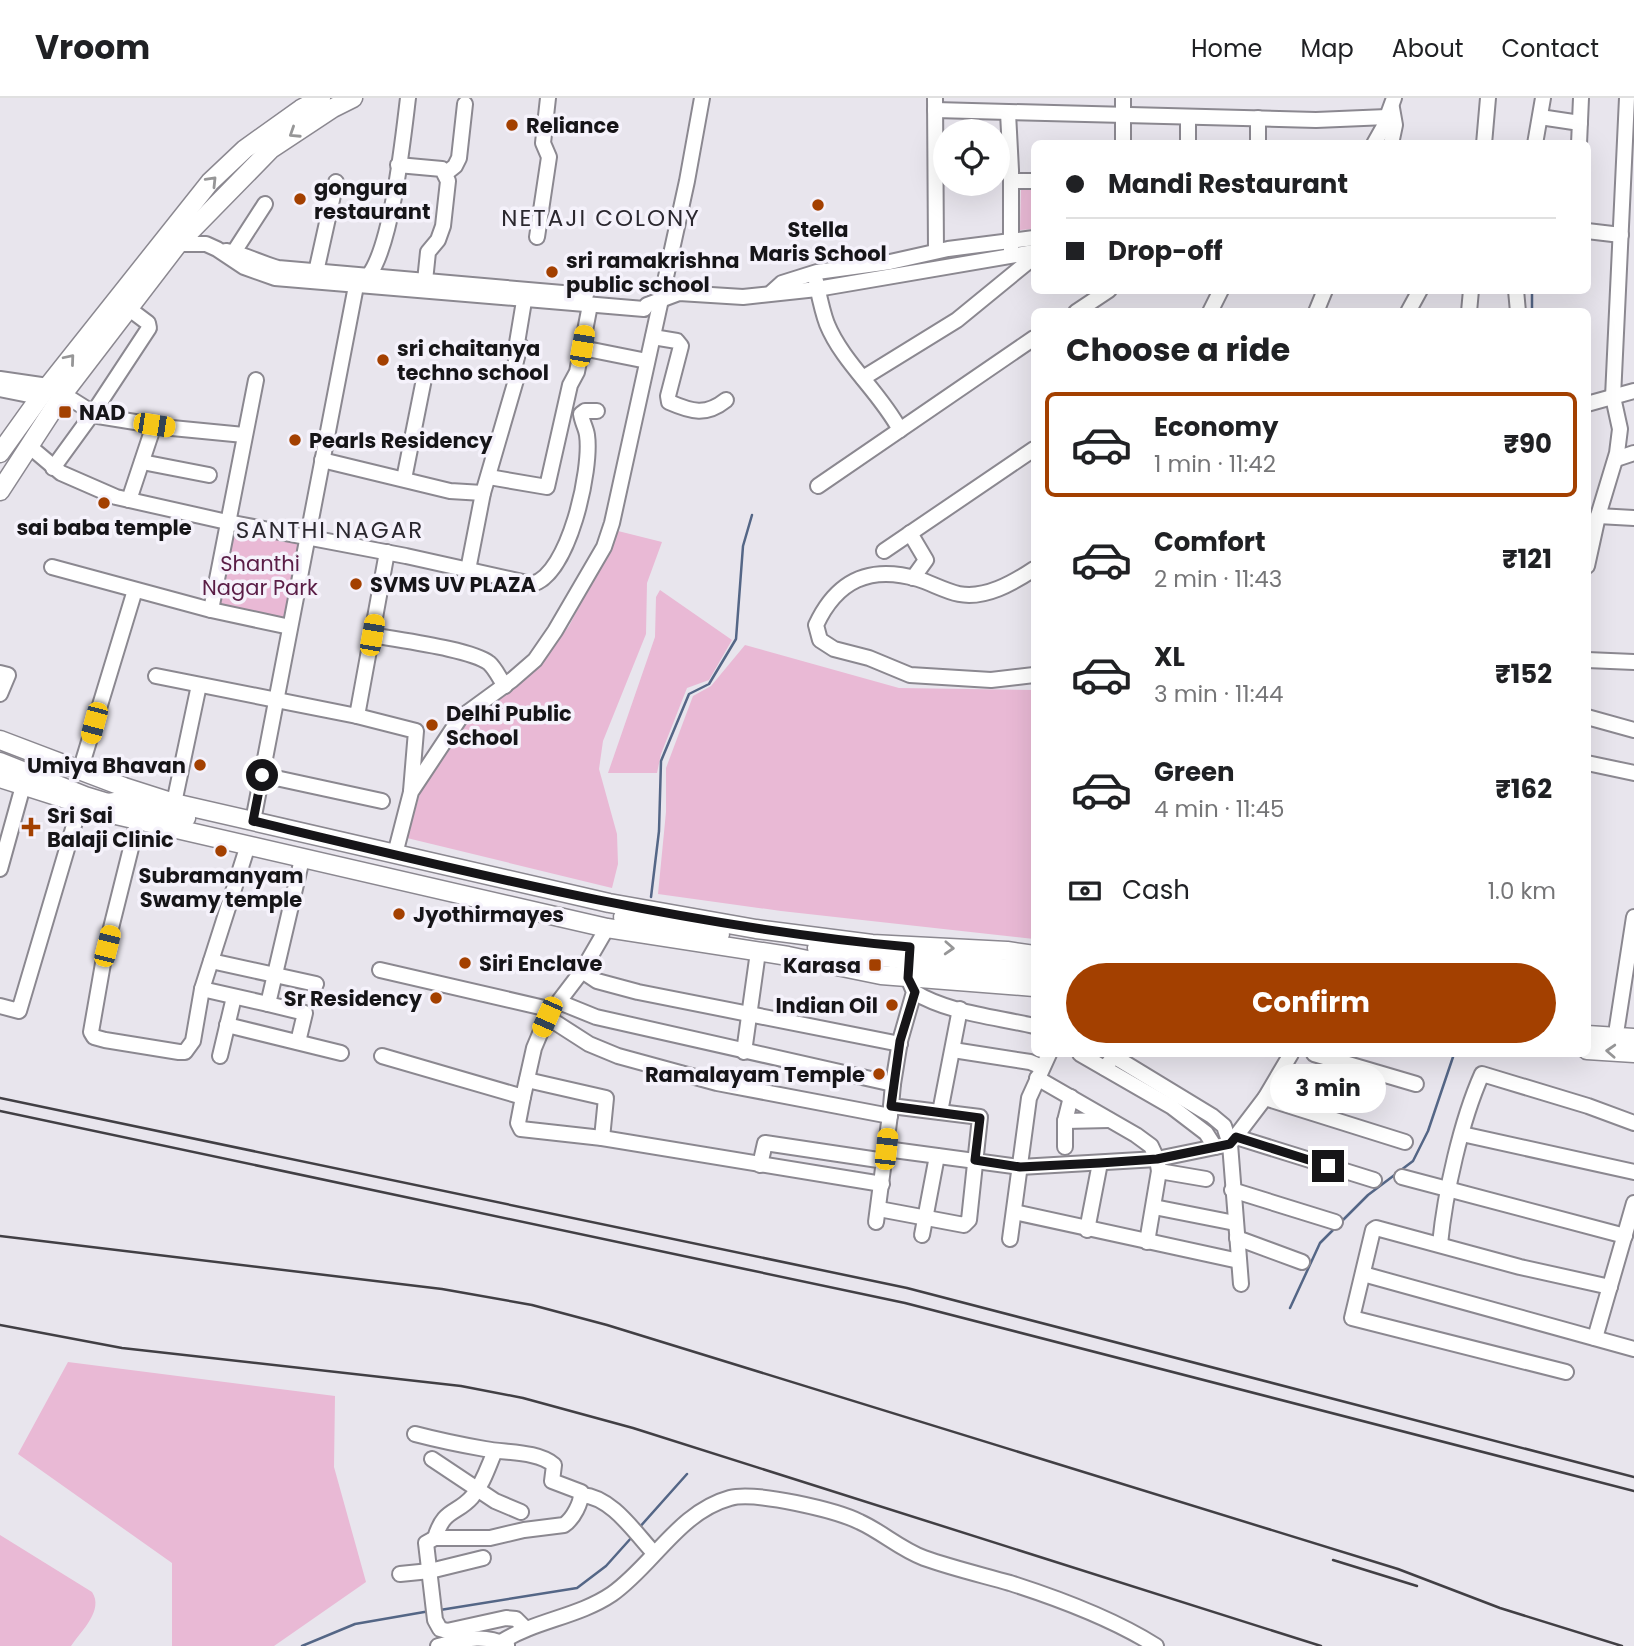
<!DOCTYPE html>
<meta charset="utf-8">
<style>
body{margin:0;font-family:Poppins,sans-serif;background:#f6f6f6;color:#202124;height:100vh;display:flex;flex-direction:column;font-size:26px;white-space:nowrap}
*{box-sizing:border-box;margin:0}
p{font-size:23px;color:#757577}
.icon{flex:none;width:38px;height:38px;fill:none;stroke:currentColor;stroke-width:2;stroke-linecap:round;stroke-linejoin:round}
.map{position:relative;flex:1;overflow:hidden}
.panel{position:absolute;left:1031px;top:210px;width:560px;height:749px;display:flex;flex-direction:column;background:#fff;border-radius:10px;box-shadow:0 7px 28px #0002}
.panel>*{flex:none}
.guide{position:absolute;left:1031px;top:42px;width:560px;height:154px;border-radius:10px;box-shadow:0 7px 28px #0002;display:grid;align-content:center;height:154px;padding:0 35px;background:#fff}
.tools{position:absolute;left:933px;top:21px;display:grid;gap:14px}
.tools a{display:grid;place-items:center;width:77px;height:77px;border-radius:50%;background:#fff;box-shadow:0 7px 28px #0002;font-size:35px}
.end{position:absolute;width:32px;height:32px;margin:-16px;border:9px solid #161518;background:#fff;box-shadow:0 0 0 4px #fff}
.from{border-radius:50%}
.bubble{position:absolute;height:49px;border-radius:24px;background:#fff;box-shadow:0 7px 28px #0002;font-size:23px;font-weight:700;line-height:49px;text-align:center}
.car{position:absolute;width:21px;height:42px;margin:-21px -10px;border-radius:9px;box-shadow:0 0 5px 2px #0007;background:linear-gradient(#f5c518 24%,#345 0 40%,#f5c518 0 76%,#345 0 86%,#f5c518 0)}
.guide b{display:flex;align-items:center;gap:24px;height:66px;font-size:26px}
.guide b+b{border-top:2px solid #e0e0e0}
.guide i{width:18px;height:18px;background:#202124}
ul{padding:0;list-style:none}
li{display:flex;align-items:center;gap:21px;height:105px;margin:0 14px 10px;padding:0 21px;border:4px solid transparent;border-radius:10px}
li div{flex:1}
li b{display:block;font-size:26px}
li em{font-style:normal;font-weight:700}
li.selected{border-color:#a34000}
li>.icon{width:63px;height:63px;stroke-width:1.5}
h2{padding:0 35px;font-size:32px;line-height:84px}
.pay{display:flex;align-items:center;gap:18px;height:77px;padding:0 35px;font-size:26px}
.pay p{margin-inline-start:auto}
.button{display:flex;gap:14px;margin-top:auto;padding:14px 35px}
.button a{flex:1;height:80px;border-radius:42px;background:#a34000;color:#fff;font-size:28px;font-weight:700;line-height:80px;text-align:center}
header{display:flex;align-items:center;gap:42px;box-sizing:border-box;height:98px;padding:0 35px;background:#fff;border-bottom:2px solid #e0e0e0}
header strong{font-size:33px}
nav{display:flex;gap:38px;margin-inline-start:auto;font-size:24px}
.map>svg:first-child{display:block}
</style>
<header>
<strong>Vroom</strong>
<nav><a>Home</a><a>Map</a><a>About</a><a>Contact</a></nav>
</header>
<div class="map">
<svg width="1634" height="1548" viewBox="0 0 1634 1548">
<rect width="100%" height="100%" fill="#e8e5ed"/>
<g fill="#e9b9d5">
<polygon points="1021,89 1034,89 1034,131 1020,132"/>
<polygon points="235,432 301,446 285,522 219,508"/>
<polygon points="618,433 662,444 647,485 646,536 603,643 599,671 617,736 618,766 612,790 407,740 421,692 465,624 532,575 569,528"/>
<polygon points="660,492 732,542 709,582 687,590 661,656 657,675 608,675 655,539 656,499"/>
<polygon points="745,547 899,590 1034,592 1034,841 781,813 658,796 666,714 666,670 693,598 711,588"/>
<polygon points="68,1264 335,1298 334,1369 366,1484 274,1548 172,1548 172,1465 18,1356"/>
<path d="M0 1437 92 1494C104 1512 82 1532 71 1548H0Z"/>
</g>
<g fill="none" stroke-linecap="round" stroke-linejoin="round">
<g stroke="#546686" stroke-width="2.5">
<polyline points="1532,192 1532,214"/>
<polyline points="651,799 659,733 661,663 689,596 709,586 736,541 743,448 752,417"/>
<polyline points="1341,1124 1368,1097 1413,1063 1428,1033 1454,956"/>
<polyline points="1290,1210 1320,1145 1336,1129"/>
<polyline points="638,1431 687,1376"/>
<polyline points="440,1512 577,1490 606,1468 632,1439"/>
<polyline points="302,1548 355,1526 430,1513"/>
</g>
<defs>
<g id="minor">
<polyline points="935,0 936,153"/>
<polyline points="1123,0 1123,46"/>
<polyline points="935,12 1316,22 1387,19"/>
<polyline points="1008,15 1011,72 1011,152"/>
<polyline points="1540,19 1580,25"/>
<polyline points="1188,20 1188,46"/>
<polyline points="1258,46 1258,20"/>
<polyline points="1374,46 1383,30 1394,0"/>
<polyline points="1391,46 1395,27 1392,10"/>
<polyline points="1484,46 1488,0"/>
<polyline points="1535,46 1543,0"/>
<polyline points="1579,46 1581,0"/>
<polyline points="398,67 442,71 448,83 443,128 438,142 428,154 425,183"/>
<polyline points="445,76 455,68 459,60 465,6"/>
<polyline points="1011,83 1034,83"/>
<polyline points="1587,133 1621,137"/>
<polyline points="537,139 549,59 543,45 548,0"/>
<polyline points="178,146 206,146 217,151 244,169 275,180 644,211 647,207 679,195 743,199 817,191 1034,154"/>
<path d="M226 153C244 156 260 165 278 170L586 197"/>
<polyline points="234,154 265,106"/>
<polyline points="316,174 336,84"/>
<path d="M816 183C819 197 822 213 827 226 843 265 880 294 900 332"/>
<polyline points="1516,192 1518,214"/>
<polyline points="772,194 782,185 817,174 890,164 948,151 1034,140"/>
<polyline points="1076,214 1109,192"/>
<polyline points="1210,214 1221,192"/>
<polyline points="1316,214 1325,192"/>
<polyline points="1408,214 1420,192"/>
<polyline points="1469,214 1471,192"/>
<path d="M653 239 677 243 681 248 668 298 669 304C692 314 706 318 726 302"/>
<polyline points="582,250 647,263"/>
<polyline points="863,280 957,222 1034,159"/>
<polyline points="0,281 48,288"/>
<polyline points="0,291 39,299"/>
<polyline points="63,296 98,318 172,330 244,337"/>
<polyline points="1587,306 1634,293"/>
<path d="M29 348 61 375 116 399 227 424 406 458 532 486C569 477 592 371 587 337 586 330 582 324 581 316L585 313H597"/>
<polyline points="1616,361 1634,355"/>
<polyline points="322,362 450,393 483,395"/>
<polyline points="142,364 209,377"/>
<polyline points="53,370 93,315 149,230 148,225 128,210"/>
<polyline points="489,379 547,389 570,287 577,274 590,207"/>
<polyline points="404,381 424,281"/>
<polyline points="818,388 1034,240"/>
<polyline points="129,402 154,327"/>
<polyline points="1598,418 1634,420"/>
<polyline points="910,435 926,462 913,480"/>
<polyline points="884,453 1034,351"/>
<polyline points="1587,468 1598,418 1617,355 1620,331 1613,299 1627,0"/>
<polyline points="52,469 211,512 290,529"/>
<path d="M1034 471C1013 485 985 501 959 496 945 493 931 485 918 481 870 467 837 482 816 527L820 542 834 551 869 560 910 577 991 582 1034 577"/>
<polyline points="468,472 483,395 518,275 514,271 520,247 517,245 524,203"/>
<polyline points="211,512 256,282"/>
<path d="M372 537C397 542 471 551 489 565 495 570 500 581 505 588"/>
<polyline points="1587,562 1634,564"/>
<polyline points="0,575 8,577 0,596"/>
<polyline points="156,578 357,618 387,454"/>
<polyline points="357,618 416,633 411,693"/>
<polyline points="1587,619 1634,632"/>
<polyline points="1587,665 1634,675"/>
<polyline points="80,673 135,492"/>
<polyline points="262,677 382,703"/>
<polyline points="174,705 199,587"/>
<polyline points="138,722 105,854 91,934 94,939 105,942 179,954 185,954 193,943 202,891 248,747"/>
<path d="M253 723 356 188C360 184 366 181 369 177 392 146 403 41 408 0"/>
<polyline points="395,756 411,694 460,620 512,582 535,562 555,533 604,449 612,425 687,83 702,0"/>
<polyline points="0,771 23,688"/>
<polyline points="211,863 316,886"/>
<polyline points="380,872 553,912"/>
<polyline points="582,873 597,883 638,894 900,946"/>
<polyline points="202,891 268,906"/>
<path d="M914 894C948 915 996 919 1034 928"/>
<polyline points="559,904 596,919 893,986 900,943 914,894 908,880 908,871"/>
<polyline points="0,908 19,913 80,707"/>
<polyline points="547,919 589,946 618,958 717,985 890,1018"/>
<polyline points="227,927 341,955"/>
<polyline points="1617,929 1634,819"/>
<polyline points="298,944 305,915 268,906 302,761"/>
<polyline points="953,952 1030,964 1042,969"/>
<polyline points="744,954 758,854"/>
<polyline points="1080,956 1172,1009 1206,1035 1215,1049"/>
<polyline points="1314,956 1416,986"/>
<polyline points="220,958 234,899"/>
<polyline points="382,958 523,999 534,950 547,919 582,873 607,830"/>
<polyline points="1105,970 1113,959 1115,959 1212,1018 1224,1028 1230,1046 1241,1186"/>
<polyline points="1037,980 1136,1037 1151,1048 1157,1061 1159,1073 1147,1144"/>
<polyline points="527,982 606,1000 602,1040"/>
<polyline points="523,999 518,1025 521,1031 602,1040 882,1086"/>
<polyline points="1265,1000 1405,1044"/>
<polyline points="940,1014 960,911"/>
<polyline points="1065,1023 1109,1022"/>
<polyline points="1462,1036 1634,1074"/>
<polyline points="1236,1039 1374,1082"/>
<polyline points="1065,1049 1065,1023 1071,999"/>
<polyline points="886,1051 1020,1069 1157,1061 1230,1046 1265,1000 1291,956"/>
<polyline points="760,1067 765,1045 885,1063"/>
<polyline points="1159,1073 1206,1081"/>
<polyline points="1402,1079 1625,1138"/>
<polyline points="1232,1092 1335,1124"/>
<polyline points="1154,1109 1235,1125"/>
<polyline points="879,1111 964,1127 969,1122 980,1019 891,1008 893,986"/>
<polyline points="1014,1114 1239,1163"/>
<polyline points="876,1124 891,1009"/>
<polyline points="1087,1132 1100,1065"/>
<polyline points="922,1137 937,1058"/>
<polyline points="1237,1140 1302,1164"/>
<polyline points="1010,1141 1029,1000 1049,956"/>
<path d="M1440 1146C1445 1095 1461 1023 1482 976L1588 1008 1634 1025"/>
<polyline points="1363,1176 1634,1251"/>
<polyline points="1595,1240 1634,1105"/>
<polyline points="1566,1274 1352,1220 1373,1132 1376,1130 1520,1169 1610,1189"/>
<path d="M415 1336C438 1342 462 1347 485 1351 506 1355 538 1353 554 1367L552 1383 581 1394C582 1404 573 1421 564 1427L524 1432 490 1440H435L426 1445 435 1522 440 1531 447 1533 506 1520 516 1521 525 1530"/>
<polyline points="432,1361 495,1403 521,1414"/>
<path d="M582 1397C612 1399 635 1435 654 1455"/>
<path d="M435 1440C444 1410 456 1417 472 1399 483 1386 488 1369 495 1353"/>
<polyline points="400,1476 430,1473 483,1460"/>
<path d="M501 1544C536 1522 578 1519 612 1496 653 1467 679 1414 730 1400 755 1393 836 1412 860 1424 882 1434 900 1451 924 1460 952 1470 982 1477 1010 1485 1057 1500 1115 1522 1156 1548"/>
<path d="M438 1548C464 1542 481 1535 507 1547"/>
</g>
<g id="major">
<polyline points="0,355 48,288 210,84 245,51 301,11 321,0"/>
<polyline points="0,393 63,296 178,146 271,51 333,10 353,0"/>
<polyline points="0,642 124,689 174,705 609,805 756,831 872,846 1007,853 1034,857"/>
<polyline points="0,664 85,698 108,705 122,703 186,720"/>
<polyline points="0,680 116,717 607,830 788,858 881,877 1034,889"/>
<polyline points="623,819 720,836"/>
<polyline points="817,850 899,861 1034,873"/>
<polyline points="1587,937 1634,940"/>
<polyline points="1587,952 1634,955"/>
</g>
</defs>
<use href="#minor" stroke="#8b8890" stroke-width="18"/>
<use href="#major" stroke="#8b8890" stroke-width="21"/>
<use href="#minor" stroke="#fff" stroke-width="14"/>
<use href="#major" stroke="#fff" stroke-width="18"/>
<g stroke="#413f44" stroke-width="2.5">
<polyline points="0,1000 907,1190 1634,1379"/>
<polyline points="0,1013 905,1205 1634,1393"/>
<polyline points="0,1138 442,1191 532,1207 607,1227 1398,1471 1500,1510 1622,1548"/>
<polyline points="0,1227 122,1250 461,1288 523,1300 633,1330 1321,1548"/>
<polyline points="1333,1462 1417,1488"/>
</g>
</g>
<defs><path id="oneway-chevron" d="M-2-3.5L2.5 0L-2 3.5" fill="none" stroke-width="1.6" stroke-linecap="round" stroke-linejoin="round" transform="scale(1.75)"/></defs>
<g stroke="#969697">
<use href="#oneway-chevron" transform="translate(294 35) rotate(147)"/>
<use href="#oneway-chevron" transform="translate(212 83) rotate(-46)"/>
<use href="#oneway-chevron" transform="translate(70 261) rotate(-50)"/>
<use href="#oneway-chevron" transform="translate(949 850) rotate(3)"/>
<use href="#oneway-chevron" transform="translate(1611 953) rotate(-177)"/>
</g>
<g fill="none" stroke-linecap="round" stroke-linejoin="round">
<path stroke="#161518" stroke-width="9" d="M262 677 253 723C470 775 687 829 910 849L908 880 915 894 900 943 891 1008 980 1020 975 1062 1020 1069 1100 1065 1157 1061 1230 1046 1236 1039 1328 1068"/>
</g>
<g fill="#a34000" stroke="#f5f2fb" stroke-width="2.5">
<circle cx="512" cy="27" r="7"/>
<circle cx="300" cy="101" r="7"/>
<circle cx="818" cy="107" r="7"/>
<circle cx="552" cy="174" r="7"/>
<circle cx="383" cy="262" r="7"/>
<rect x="58" y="307" width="14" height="14" rx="3.5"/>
<circle cx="295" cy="342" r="7"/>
<circle cx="104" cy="405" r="7"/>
<circle cx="356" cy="486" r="7"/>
<circle cx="432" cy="627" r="7"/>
<circle cx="200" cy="667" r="7"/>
<path d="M27.5 718.5h7v7h7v7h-7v7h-7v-7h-7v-7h7z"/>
<circle cx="221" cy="753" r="7"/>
<circle cx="399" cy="816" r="7"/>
<circle cx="465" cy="865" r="7"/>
<rect x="868" y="860" width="14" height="14" rx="3.5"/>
<circle cx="436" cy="900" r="7"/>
<circle cx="892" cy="907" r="7"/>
<circle cx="879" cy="976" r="7"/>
</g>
<g text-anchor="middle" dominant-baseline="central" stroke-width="7" stroke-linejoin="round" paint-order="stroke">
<g font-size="21" font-weight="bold" fill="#161518" stroke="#f5f2fb" text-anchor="start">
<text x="526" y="27">Reliance</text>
<text x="314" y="89">gongura<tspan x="314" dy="24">restaurant</tspan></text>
<text x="818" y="131" text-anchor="middle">Stella<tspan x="818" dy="24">Maris School</tspan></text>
<text x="566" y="162">sri ramakrishna<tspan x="566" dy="24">public school</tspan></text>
<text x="397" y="250">sri chaitanya<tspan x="397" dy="24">techno school</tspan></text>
<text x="79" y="314">NAD</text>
<text x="309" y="342">Pearls Residency</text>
<text x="104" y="429" text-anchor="middle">sai baba temple</text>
<text x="370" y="486">SVMS UV PLAZA</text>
<text x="446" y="615">Delhi Public<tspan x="446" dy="24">School</tspan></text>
<text x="186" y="667" text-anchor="end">Umiya Bhavan</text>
<text x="47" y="717">Sri Sai<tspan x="47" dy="24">Balaji Clinic</tspan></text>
<text x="221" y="777" text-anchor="middle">Subramanyam<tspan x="221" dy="24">Swamy temple</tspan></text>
<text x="413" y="816">Jyothirmayes</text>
<text x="479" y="865">Siri Enclave</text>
<text x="861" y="867" text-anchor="end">Karasa</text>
<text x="422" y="900" text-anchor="end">Sr Residency</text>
<text x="878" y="907" text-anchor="end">Indian Oil</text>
<text x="865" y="976" text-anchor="end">Ramalayam Temple</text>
</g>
<g font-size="21" fill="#5a1d46" stroke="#f5f2fb">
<text x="260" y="465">Shanthi<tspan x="260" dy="24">Nagar Park</tspan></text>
</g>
<g font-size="23" letter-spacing="2" fill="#2b282f" stroke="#f5f2fb">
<text x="601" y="120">NETAJI COLONY</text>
<text x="330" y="432">SANTHI NAGAR</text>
</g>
</g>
</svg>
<div class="tools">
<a><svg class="icon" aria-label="locate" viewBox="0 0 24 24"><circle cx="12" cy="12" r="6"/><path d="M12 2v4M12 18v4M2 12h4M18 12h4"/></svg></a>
</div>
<i class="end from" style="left:262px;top:677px"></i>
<i class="end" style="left:1328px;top:1068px"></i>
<div class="bubble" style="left:1270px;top:966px;width:116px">3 min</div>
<i class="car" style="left:582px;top:248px;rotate:10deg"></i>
<i class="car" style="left:154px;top:327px;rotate:99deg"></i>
<i class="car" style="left:372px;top:537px;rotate:10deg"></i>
<i class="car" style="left:94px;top:625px;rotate:195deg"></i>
<i class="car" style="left:107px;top:848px;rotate:14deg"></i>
<i class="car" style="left:547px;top:919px;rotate:204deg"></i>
<i class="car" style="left:886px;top:1051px;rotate:6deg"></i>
<div class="guide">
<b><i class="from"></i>Mandi Restaurant</b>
<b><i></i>Drop-off</b>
</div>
<section class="panel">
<h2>Choose a ride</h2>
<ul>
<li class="selected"><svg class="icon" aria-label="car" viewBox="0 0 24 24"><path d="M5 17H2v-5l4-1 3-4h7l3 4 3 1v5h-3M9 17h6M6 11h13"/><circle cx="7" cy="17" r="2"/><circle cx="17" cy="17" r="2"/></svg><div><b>Economy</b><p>1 min · 11:42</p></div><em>₹90</em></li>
<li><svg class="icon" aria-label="car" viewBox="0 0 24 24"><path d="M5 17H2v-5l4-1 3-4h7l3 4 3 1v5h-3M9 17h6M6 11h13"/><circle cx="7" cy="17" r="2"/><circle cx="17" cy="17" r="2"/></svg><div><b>Comfort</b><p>2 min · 11:43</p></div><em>₹121</em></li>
<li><svg class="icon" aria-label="car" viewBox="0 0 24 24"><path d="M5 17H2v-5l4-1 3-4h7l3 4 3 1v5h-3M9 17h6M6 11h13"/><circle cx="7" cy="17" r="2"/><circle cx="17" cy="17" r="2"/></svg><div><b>XL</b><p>3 min · 11:44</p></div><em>₹152</em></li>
<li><svg class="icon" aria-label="car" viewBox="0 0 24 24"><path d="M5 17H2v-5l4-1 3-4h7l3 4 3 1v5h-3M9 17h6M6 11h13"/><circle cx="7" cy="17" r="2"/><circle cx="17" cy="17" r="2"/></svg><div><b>Green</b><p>4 min · 11:45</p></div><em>₹162</em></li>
</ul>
<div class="pay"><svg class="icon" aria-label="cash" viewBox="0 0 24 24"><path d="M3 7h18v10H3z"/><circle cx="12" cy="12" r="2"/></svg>Cash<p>1.0 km</p></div>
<div class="button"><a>Confirm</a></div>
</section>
</div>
